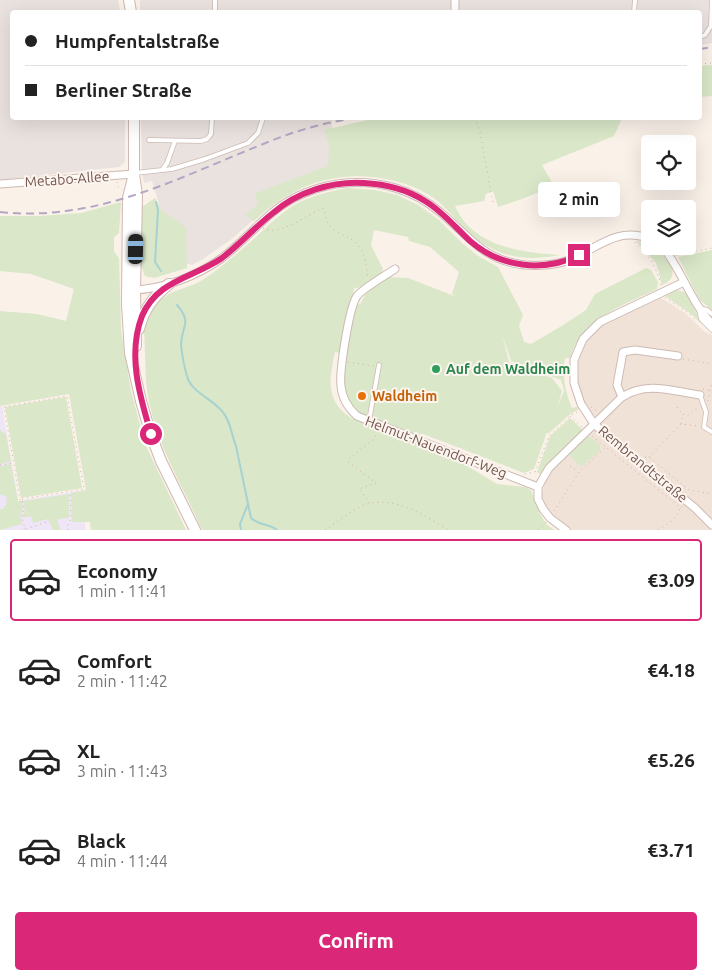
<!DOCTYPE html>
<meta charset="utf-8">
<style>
body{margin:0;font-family:Ubuntu,sans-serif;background:#f6f6f6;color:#222;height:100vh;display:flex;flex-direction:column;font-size:19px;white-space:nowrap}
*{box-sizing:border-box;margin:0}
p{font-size:16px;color:#767676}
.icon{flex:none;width:28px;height:28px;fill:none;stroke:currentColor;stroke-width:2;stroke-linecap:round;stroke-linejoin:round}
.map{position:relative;height:530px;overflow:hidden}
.sheet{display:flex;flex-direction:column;background:#fff;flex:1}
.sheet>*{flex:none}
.top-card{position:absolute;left:10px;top:10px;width:692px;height:110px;border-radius:5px;box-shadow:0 5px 20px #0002;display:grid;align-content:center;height:110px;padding:0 15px;background:#fff}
.buttons{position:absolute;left:641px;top:135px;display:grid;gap:10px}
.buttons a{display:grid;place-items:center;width:55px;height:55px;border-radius:5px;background:#fff;box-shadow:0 5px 20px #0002;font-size:25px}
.end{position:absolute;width:22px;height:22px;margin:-11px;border:6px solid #db2777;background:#fff;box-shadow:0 0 0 2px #fff}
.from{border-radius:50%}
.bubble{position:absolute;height:35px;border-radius:5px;background:#fff;box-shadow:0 5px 20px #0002;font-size:16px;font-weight:700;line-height:35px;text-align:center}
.car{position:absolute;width:15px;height:30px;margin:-15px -8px;border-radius:6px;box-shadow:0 0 4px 1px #0007;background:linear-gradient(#222 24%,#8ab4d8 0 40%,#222 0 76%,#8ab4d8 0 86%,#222 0)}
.top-card b{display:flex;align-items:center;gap:18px;height:48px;font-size:19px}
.top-card b+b{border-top:1px solid #e0e0e0}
.top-card i{width:12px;height:12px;background:#222}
ul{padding:9px 0 0;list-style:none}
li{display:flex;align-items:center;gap:15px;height:82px;margin:0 10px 8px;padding:0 5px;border:2px solid transparent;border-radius:5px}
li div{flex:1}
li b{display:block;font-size:19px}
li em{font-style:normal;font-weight:700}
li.on{border-color:#db2777}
li>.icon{width:45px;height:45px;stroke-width:1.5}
.cta{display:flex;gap:10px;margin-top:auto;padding:10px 15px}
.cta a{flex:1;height:58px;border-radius:5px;background:#db2777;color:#fff;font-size:20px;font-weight:700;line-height:58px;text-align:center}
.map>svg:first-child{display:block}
</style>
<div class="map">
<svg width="712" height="530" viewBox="0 0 712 530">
<rect width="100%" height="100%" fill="#faf1e9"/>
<polygon fill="#f1e2d8" points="661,298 685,313 705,332 712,335 712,530 571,530 555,519 545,504 542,495 546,478 553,468 601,422 587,408 579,390 576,374 578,355 587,339 600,326"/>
<g fill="#eae2df">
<polygon points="0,0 118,0 120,12 12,12 12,118 125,118 125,162 119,167 0,180"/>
<polygon points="140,0 712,0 712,43 700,45 700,12 140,12"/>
<polygon points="141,118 345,118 331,121 336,141 333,171 270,205 233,238 203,259 192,265 183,262 161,212 152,181 144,183 142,170"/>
</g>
<polygon fill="#eee5f7" points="0,406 2,406 18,501 85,490 85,530 0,530"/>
<g fill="#dae7c8" fill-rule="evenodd">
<polygon points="712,65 712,96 700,97 700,66"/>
<path d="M376 118H622L614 136 542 165 554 186 522 199 498 207 493 191 486 194 484 201 455 206C472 246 521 253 560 255 517 263 491 255 460 224 451 214 441 202 429 195 397 175 350 171 315 183 292 190 271 205 254 221L245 215 255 207 258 203 255 195 256 193 328 166 329 146 324 130Z"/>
<path d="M347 188 375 190 397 195 418 205 439 220 462 243 478 256 498 267 523 315 519 326 524 342 531 344 560 327 586 310 595 294 646 268 651 270 658 282 657 289C622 306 582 318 570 358H565C562 376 565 391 572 408L577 407 579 409 569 415 548 434 547 432 534 469 524 473 423 434 416 435 355 412C333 387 350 337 355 306L361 303 367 291 388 277 408 278 457 297 452 294 459 272 430 247 409 241 408 237 374 230 371 245 383 269C379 283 367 287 354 288L341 353 335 352C329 379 325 401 351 418L425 444 459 461 497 484 525 487 531 490 540 514 547 525 555 530H202C185 490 161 453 151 410 144 385 146 357 144 330 147 317 152 306 163 298 175 288 192 288 204 279 222 267 239 252 255 238 269 225 282 211 300 202 315 195 331 191 347 188ZM502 334 511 361 561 380 564 391 557 408 562 391 552 378 509 362Z"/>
<polygon points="155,198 162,211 174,218 186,228 187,268 154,278 145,276 141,266 142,207"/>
<polygon points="121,202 119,233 114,237 114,252 119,258 121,330 131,391 145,444 186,530 91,530 90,522 72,522 71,493 86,490 69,394 0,406 0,311 37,314 66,321 74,289 31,274 0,271 0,216 39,216 81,213"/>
<path d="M636 241C653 243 691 273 662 285L656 263Z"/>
<polygon points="712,250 712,310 699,299 678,257"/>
<polygon points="677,290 684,292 687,295 702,324 691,314 665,296"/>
<polygon points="66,397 82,488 21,498 5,407"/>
<polygon points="570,418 583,430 546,465 540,474 537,472 550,436"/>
<polygon points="0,430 6,434 11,462 0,464"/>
<polygon points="588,436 600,445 600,451 581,467 570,456 570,452"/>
<polygon points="11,464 18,501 22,501 23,511 20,515 22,524 0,530 0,509 4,509 4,506 6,506 7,497 0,494 0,466"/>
<polygon points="69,494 69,518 58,519 58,524 61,530 53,530 48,519 33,523 31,516 23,518 22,516 25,511 23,501"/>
</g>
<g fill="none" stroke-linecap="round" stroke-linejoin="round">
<g stroke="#a6d3d2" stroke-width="2">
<polyline points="156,202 158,210 155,262 161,271"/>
<path d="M177 305C193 323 181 327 181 345 182 354 184 366 187 376 191 392 211 398 222 411 231 421 231 434 236 446L251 518C260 526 268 523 277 530"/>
<polyline points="241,530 240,524 248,504"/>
</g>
<defs>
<g id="lane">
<polyline points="215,12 215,0"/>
<polyline points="634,12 635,0"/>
<polyline points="700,37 705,35 711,26 712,0"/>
<polyline points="149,140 201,141 207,139 211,134 212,118"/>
<polyline points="162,170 167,163 175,141"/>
<polyline points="135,173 172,169 205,159 248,143 258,133 263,118"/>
<polyline points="712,314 707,310 699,308 701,319 712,330"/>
<polyline points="700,395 706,412 704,427 712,432"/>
<polyline points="369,421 379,365"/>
</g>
<g id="street">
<polyline points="455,12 455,0"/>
<polyline points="0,184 134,174"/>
<path d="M662 246C682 270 690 301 712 324"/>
<path d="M395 269C387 274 361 290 357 296 349 307 339 373 341 386 342 398 348 408 357 416L538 487"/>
<polyline points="684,282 600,322 583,339 574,360 574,383 581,404 594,424 626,452 695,508 712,525"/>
<path d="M131 290C162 290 197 276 222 258 240 244 255 227 273 212 292 196 320 185 345 183 380 180 414 190 440 212 469 236 484 261 525 265 539 266 556 265 569 260 598 248 617 226 650 239"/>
<polyline points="622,397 617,385 623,352 635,350 678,356"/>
<path d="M566 530 550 518 543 509 538 499V487L549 468 622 397C647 381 672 391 700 395"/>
</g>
<g id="secondary">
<polyline points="129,0 131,12"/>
<polyline points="134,118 134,174 137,195 135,290 136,346"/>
<polyline points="134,174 128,198 127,304 130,353 141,401 151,435 161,461 195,530"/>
<path d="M139 329C144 309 153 297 169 284"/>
</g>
</defs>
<use href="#lane" stroke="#cdbab3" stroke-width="5.5"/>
<use href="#street" stroke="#cdbab3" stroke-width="9"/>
<use href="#secondary" stroke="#cfb9b1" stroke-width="12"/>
<g stroke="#d2b0a6" stroke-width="1" stroke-dasharray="1 4" stroke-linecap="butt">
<polyline points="700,64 712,63"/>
<polyline points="475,118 480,132 493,203"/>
<polyline points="117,182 117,186 122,190"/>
<path d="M263 228C277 238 309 214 323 208 326 214 325 220 330 226 334 231 343 235 349 238 365 247 366 263 368 279"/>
<path d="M635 242C649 255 656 266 661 285"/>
<polyline points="676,255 712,248"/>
<polyline points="665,298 690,314 696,321"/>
<polyline points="683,359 712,364"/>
<polyline points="348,362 374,366"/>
<polyline points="703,389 710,390"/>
<polyline points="708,401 712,382"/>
<polyline points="591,407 599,412"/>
<polyline points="677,407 682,414"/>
<polyline points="570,416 582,427"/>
<polyline points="681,424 683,414 688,415 695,409 699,410"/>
<polyline points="592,436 681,508 682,506"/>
<polyline points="645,457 649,457 689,490 712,494"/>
<polyline points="649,457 681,424 698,426"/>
<polyline points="0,465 13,463"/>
<polyline points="570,466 578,471"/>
<polyline points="525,474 535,472 549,436 570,416 577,412"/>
<polyline points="22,499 84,489 67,396 4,407 20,500 22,499 24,511 21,515 25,529 22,530"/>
<polyline points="370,503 359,489 376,483 347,461 375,438 377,431"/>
<polyline points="554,511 579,472 606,447"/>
<polyline points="26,529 47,522"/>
<polyline points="68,530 67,527 71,519 70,492"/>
<path d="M325 530C336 523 347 514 358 508 389 491 423 515 449 530"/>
<polyline points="538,530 546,522"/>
<polyline points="658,530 673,520 680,509"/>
</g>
<use href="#lane" stroke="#fff" stroke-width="4"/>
<use href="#street" stroke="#fff" stroke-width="7"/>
<use href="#secondary" stroke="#fff" stroke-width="10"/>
<g stroke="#b2a8c3" stroke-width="2" stroke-dasharray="8 5" stroke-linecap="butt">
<polyline points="700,49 712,47"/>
<path d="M0 212C103 223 188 172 281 137 305 128 330 122 355 118"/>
</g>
</g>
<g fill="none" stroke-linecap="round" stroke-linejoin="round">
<path stroke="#db2777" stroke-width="6" d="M151 434C140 397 127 355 142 316 157 280 193 278 222 258 240 244 255 227 273 213 297 192 332 181 364 183 385 184 406 189 425 201 442 211 455 227 470 241 500 267 543 273 579 255"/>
</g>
<circle fill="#2e9e5b" stroke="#fdf5ef" stroke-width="2" cx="436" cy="369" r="5"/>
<circle fill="#e8710a" stroke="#fdf5ef" stroke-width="2" cx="362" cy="396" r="5"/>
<g text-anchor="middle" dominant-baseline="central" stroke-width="4" stroke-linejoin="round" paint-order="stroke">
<g font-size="14" fill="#72564f" stroke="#fdf5ef">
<text transform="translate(67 179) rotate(-4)">Metabo-Allee</text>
<text transform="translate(436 447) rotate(21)">Helmut-Nauendorf-Weg</text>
<text transform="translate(643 464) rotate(40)">Rembrandtstraße</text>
</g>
<g font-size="14" font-weight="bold" fill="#27864d" stroke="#fdf5ef" text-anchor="start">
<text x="446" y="369">Auf dem Waldheim</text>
</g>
<g font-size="14" font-weight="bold" fill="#c56008" stroke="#fdf5ef" text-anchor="start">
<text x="372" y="396">Waldheim</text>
</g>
</g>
</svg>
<div class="buttons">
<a><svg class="icon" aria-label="locate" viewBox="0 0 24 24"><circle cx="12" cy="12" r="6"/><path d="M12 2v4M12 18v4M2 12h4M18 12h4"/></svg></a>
<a><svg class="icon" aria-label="layers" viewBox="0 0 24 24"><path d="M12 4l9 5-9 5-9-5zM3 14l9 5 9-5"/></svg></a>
</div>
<i class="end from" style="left:151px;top:434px"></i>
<i class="end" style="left:579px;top:255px"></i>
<div class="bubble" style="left:538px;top:182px;width:82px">2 min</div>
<i class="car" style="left:136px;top:249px;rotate:1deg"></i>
<div class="top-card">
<b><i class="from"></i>Humpfentalstraße</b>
<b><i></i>Berliner Straße</b>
</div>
</div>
<section class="sheet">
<ul>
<li class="on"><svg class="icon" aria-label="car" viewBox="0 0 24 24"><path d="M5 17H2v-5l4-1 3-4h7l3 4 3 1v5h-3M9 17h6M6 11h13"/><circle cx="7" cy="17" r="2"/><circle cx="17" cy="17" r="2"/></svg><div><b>Economy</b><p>1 min · 11:41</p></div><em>€3.09</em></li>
<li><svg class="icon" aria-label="car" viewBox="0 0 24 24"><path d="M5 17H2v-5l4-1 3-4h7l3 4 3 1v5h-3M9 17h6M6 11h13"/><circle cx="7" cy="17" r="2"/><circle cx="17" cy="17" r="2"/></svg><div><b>Comfort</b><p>2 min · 11:42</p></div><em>€4.18</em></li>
<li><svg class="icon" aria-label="car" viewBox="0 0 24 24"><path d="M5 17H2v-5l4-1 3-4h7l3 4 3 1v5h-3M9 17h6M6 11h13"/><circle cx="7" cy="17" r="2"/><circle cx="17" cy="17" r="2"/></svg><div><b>XL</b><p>3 min · 11:43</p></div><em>€5.26</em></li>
<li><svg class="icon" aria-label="car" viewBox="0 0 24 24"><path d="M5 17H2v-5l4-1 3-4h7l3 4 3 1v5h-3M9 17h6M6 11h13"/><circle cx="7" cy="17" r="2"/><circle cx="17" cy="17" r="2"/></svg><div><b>Black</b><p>4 min · 11:44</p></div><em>€3.71</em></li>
</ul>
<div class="cta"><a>Confirm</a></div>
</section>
